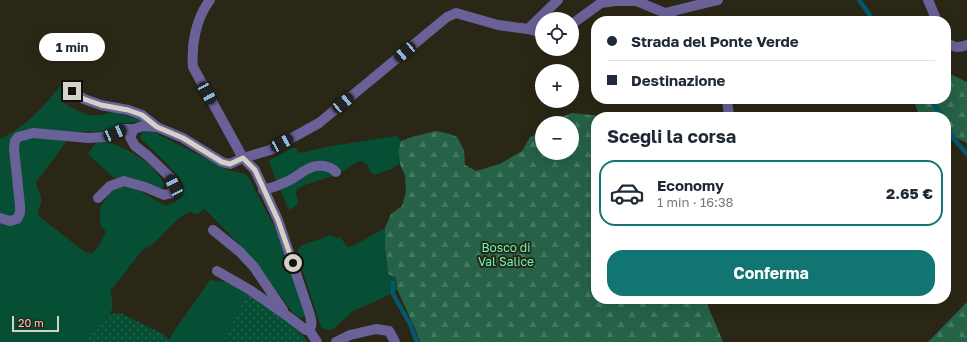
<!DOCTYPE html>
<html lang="it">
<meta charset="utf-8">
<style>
body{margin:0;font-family:"Golos Text",sans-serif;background:#f6f6f7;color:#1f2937;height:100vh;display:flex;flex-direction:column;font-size:15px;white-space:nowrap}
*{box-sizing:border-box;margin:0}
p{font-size:13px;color:#747a83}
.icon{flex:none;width:22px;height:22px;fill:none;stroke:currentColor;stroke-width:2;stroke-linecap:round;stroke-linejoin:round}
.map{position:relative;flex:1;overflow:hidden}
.side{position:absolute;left:591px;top:112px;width:360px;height:192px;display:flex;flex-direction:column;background:#fff;border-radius:16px;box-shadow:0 4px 16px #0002}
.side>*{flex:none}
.guide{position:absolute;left:591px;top:16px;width:360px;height:88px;border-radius:16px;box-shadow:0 4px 16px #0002;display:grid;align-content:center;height:88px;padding:0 16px;background:#fff}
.controls{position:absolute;left:535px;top:12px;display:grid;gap:8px}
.controls a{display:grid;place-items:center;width:44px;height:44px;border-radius:50%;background:#fff;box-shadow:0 4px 16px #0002;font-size:20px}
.scale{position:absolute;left:12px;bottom:10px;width:47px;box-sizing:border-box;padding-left:4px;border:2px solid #d4d2c7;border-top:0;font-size:11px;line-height:14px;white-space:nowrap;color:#d4d2c7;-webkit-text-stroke:3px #2b2716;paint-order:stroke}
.end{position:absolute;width:18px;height:18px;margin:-9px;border:5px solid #d4d2c7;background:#111;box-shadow:0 0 0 2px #111}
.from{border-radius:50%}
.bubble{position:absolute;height:28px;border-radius:14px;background:#fff;box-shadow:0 4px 16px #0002;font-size:13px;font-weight:700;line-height:28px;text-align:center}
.car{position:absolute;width:12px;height:24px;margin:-12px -6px;border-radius:5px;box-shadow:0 0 3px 1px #0007;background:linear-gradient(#222 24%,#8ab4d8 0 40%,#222 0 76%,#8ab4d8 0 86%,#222 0)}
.guide b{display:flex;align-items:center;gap:14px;height:38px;font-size:15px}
.guide b+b{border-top:1px solid #e0e1e3}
.guide i{width:10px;height:10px;background:#1f2937}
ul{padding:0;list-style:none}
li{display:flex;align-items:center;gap:12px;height:66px;margin:0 8px 6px;padding:0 8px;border:2px solid transparent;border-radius:16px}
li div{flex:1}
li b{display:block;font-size:15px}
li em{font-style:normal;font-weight:700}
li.on{border-color:#117671}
li>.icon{width:36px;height:36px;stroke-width:1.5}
h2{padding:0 16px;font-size:18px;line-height:48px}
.cta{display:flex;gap:8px;margin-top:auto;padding:8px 16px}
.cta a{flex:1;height:46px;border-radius:16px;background:#117671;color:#fff;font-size:16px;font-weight:700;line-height:46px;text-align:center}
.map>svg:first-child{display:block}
</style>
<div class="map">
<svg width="967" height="342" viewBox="0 0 967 342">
<defs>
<pattern id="grass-dots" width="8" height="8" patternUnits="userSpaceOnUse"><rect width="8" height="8" fill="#064f35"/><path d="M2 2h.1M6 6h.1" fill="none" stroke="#296751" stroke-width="1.8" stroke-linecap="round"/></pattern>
<pattern id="forest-firs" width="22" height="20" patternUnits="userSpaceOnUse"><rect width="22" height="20" fill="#266248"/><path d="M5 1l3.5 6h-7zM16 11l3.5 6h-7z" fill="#457861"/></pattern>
</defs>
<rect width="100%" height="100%" fill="#2b2716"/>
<g fill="url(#grass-dots)">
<path d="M250 296C271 309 293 321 308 342H224L242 303Z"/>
<polygon points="120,313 165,335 172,342 85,342 110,314"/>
</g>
<g fill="url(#forest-firs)">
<polygon points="946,72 967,82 967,143 946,133 946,117 920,117 913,99 946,99"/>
<polygon points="572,113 612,117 596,117 596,299 705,299 723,342 420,342 416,331 397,289 396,278 388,274 385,249 385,228 391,214 402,206 406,191 405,176 400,164 398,151 401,141 412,137 436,131 450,134 457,137 464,150 465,165 476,171 500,164 522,151 530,137 542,132 542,153 572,153 572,123 557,123 559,118"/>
<polygon points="967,302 967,342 928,342"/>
</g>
<g fill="#064f35">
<path d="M60 86H65L66 91 62 98 65 104 76 110 87 115H101L112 112 142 120V123L134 122 119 124 106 131 71 132C62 150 48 166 36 182 36 189 42 194 41 201 41 208 34 210 41 218L85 252 92 253 98 247 106 232 101 226 100 220V208L110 193 114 188 124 185 134 186 143 193 166 206C176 203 189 194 182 181 181 179 178 176 176 174 165 161 153 150 141 139L140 136 144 131 154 132 228 170 245 174 249 178 276 230 290 268 304 312V317L301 318 297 317 293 313 253 259 207 211 204 209C199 213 196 216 191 212 173 216 157 247 144 248L111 290C110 296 114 302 112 309 110 317 91 335 85 342H0V139C24 128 44 107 60 86Z"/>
<polygon points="397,136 401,141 398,151 400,164 391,169 374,175 370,171 367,164 360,161 352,165 337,175 307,184 297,189 296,194 298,200 297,205 290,210 287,206 270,165 269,162 270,160 292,148 296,148 297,151 300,153 331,146"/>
<path d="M103 141C127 147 153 162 164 184L163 188 157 187 133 178 123 176 117 178 113 177 89 155 88 153 97 142Z"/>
<polygon points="385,228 385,249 388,274 396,278 397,289 385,297 353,311 332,330 326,330 321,327 297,254 298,249 303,245 331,235 333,237 341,238 347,247 353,246"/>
<polygon points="210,280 226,282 250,296 242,303 224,342 172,342 170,340 172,334"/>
</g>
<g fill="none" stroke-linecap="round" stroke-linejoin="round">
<g stroke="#02586c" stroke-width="4.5">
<polyline points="859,0 874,21"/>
<polyline points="930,99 943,117"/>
<polyline points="946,121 950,133 954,139 967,154"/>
<polyline points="393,283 393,294 410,324 417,342"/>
</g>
<g stroke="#696197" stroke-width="10">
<path d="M210 0C196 18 191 45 193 67L243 158 255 170 278 220 308 309C310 316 314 324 309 330H306L286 315 250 290 217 271"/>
<polyline points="928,0 937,21"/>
<polyline points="665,13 718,0"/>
<polyline points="572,24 601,3 615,1 636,1 665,13 676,21"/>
<polyline points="528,29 558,0"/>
<path d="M946 42C954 48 958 48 967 45"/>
<polyline points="72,91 84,99 101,105 128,110 142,115 157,127"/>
<polyline points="727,99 729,117"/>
<path d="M263 190C272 188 280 185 288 181 302 174 310 162 328 167 332 168 333 169 336 172"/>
<polyline points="98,198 110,186 124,181 145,187 164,195 172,193 174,186 170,177 147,155 135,146 130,137 134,129 143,126 157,127 183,138 222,162 230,164 243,158 270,150 319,123 447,17 456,13 498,25 528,29 542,33"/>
<polyline points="0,218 10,221 17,219 20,213 20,205 14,149 15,141 18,137 33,133 88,138 104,137 124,129 134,129"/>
<polyline points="213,230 240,252 254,267 283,310"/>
<polyline points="309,330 317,342"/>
<polyline points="336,342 350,335 376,329 389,331 395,342"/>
</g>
</g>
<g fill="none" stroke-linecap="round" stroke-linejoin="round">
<polyline stroke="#d4d2c7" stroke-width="5" points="72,91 84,99 101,105 128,110 142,115 157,127 183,138 222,162 230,164 243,158 255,170 278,220 293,263"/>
</g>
<g text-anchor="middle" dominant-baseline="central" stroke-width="4" stroke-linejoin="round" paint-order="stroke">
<g font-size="12" fill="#65fbbb" stroke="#2b2716">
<text x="506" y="247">Bosco di<tspan x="506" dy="14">Val Salice</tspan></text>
</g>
</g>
</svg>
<div class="controls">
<a><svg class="icon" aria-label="locate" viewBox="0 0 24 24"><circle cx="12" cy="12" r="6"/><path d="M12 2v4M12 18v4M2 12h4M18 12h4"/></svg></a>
<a>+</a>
<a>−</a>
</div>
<div class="scale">20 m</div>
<i class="end from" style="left:293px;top:263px"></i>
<i class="end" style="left:72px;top:91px"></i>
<div class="bubble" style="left:39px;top:33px;width:66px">1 min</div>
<i class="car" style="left:405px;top:52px;rotate:230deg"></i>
<i class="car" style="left:207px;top:93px;rotate:151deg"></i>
<i class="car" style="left:343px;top:103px;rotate:50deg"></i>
<i class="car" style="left:115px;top:133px;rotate:67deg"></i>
<i class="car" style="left:282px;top:143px;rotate:62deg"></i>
<i class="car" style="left:174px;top:186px;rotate:333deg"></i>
<div class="guide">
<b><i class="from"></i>Strada del Ponte Verde</b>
<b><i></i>Destinazione</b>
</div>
<section class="side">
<h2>Scegli la corsa</h2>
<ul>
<li class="on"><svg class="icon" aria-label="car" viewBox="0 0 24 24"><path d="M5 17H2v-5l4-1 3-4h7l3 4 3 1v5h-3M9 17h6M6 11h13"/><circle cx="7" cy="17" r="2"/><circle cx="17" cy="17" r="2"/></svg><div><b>Economy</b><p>1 min · 16:38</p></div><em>2.65 €</em></li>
</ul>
<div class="cta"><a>Conferma</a></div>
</section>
</div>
